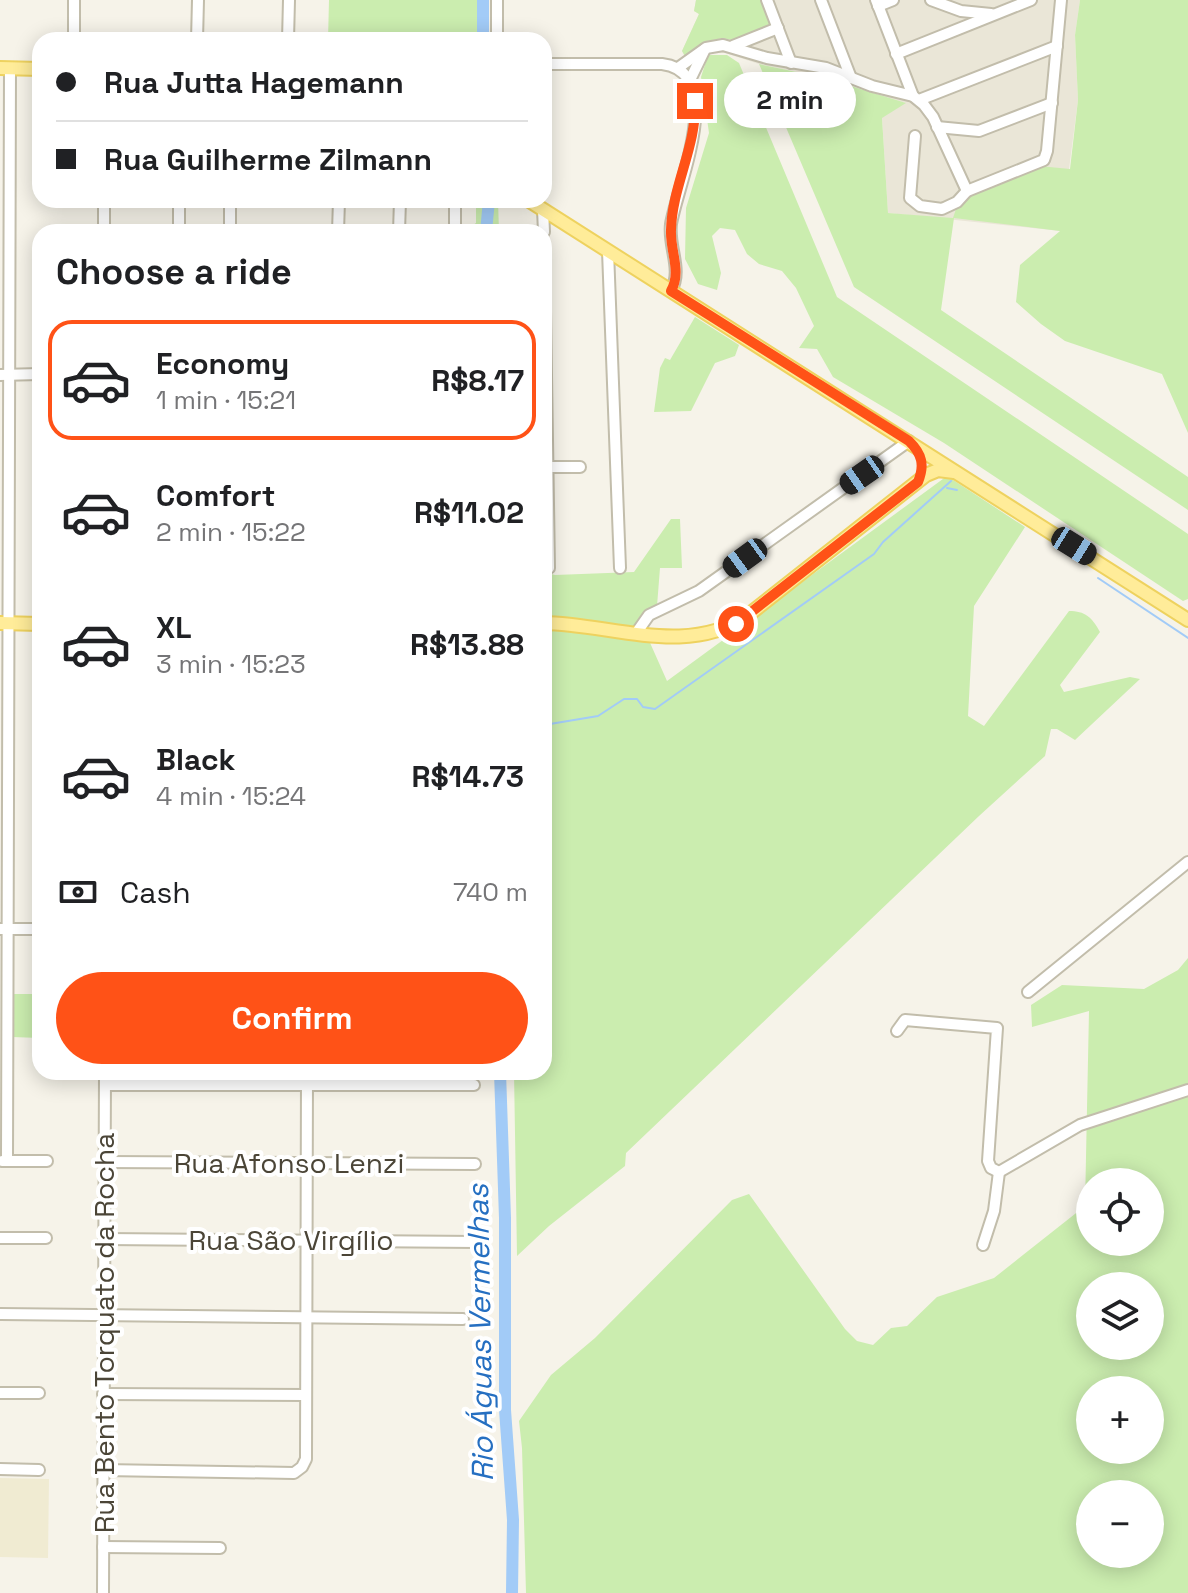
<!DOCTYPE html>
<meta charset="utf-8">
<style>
body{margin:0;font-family:"Space Grotesk",sans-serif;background:#f2f2f2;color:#202124;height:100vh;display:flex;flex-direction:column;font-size:30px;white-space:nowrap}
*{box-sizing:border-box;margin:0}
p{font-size:26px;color:#757577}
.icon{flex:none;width:44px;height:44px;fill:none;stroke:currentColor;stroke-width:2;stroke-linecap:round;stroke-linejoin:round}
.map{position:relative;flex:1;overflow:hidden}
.details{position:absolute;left:32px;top:224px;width:520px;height:856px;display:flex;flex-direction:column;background:#fff;border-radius:24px;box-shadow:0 4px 20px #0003}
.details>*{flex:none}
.hud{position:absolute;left:32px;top:32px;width:520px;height:176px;border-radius:24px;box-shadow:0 4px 20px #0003;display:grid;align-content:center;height:176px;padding:0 24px;background:#fff}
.fabs{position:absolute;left:1076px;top:1168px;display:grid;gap:16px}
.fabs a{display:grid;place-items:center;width:88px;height:88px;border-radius:50%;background:#fff;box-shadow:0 4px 20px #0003;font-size:40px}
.end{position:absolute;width:36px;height:36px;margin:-18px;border:10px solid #ff5217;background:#fff;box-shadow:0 0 0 4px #fff}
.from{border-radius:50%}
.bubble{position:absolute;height:56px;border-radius:28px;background:#fff;box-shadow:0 4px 20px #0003;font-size:26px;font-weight:800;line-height:56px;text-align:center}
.car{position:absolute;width:24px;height:48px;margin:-24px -12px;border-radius:10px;box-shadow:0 0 6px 2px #0007;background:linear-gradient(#222 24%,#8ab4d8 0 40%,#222 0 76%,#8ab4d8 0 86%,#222 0)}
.hud b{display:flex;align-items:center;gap:28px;height:76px;font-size:30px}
.hud b+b{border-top:2px solid #e0e0e0}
.hud i{width:20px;height:20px;background:#202124}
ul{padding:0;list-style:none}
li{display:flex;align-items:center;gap:24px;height:120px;margin:0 16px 12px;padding:0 8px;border:4px solid transparent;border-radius:24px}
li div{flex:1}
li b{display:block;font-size:30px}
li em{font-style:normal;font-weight:800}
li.selected{border-color:#ff5217}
li>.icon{width:72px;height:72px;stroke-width:1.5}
h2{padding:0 24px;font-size:36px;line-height:96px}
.pay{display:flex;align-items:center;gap:20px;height:88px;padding:0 24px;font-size:30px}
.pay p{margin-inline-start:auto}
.cta{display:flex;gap:16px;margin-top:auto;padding:16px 24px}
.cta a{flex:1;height:92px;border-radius:48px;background:#ff5217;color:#fff;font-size:32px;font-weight:800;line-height:92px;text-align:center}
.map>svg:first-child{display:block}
</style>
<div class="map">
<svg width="1188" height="1593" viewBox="0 0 1188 1593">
<rect width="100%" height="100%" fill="#f6f3e9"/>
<polygon fill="#eae6d7" points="696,0 1080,0 1075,35 1078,100 1061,231 888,213 882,117 905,103 825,78 759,64 725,53 710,52 703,58 687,61 682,51 699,14 694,11"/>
<polygon fill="#f0ebd2" points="0,1478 49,1479 48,1558 0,1557"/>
<g fill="#cbedaf" fill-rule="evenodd">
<polygon points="329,0 478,0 479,40 328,40"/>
<polygon points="696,0 763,0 771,24 732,40 723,38 707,41 685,56 682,51 699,14 694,11"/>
<polygon points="1080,0 1188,0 1188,433 1162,374 1065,341 1041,324 1016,302 1020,265 1060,231 954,218 941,310 1188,477 1188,510 854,287 759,64 825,78 906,103 882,118 888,213 953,218 956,209 973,192 1039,166 1070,169 1078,100 1075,35"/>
<polygon points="708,55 727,55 739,63 837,297 1188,534 1188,599 1183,601 944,443 833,377 817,349 799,348 814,326 796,288 782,271 759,264 747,254 735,230 720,228 712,236 721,273 717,290 698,284 685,259 686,208 709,133 701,77"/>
<polygon points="476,200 498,200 499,232 463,232 476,223"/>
<polygon points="695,317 739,345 735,356 715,363 691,411 654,412 660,368 665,358 670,360"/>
<path d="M947 476 1025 527 974 606 968 716 984 726 1069 611C1085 611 1092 617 1100 632L1060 685 1064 692 1130 677 1140 679 1075 740 1057 729H1051L1045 756 979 816 626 1153 625 1166 549 1226 517 1256 514 1072H544V572L555 575 634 572 671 519H680L682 568H660L657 606 639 618 667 681Z"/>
<path d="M1188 958V1593H526L522 1448 519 1421 551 1375 595 1338 732 1200 749 1194 845 1329 857 1341 873 1345 891 1328 907 1326 937 1297 994 1278 1085 1206 1089 1011 1032 1027 1031 1005 1062 985 1144 989 1178 970ZM1090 1182H1150V1242H1090ZM1090 1286H1150V1346H1090ZM1090 1390H1150V1450H1090ZM1090 1494H1150V1554H1090Z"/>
<polygon points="13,994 40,994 40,1038 12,1037"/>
</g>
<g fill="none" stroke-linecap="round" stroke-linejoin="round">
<g stroke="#a2cbf7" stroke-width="2">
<polyline points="947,488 957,490"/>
<polyline points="1098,578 1188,638"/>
<polyline points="544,725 598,716 624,699 637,699 643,707 655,709 874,554 883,542 951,481"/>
</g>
<g stroke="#a2cbf7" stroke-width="12">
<polyline points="483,0 483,40"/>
<polyline points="486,232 489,200"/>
<polyline points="500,1072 505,1218 505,1410 513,1520 512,1593"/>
</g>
<defs>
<g id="minor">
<polyline points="497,0 497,40"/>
<polyline points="767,0 791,63"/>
<polyline points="821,0 851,78"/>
<polyline points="876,0 913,96"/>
<polyline points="931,0 961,11 991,14"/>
<polyline points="878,6 893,0"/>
<polyline points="74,40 74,0"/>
<polyline points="197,40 198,0"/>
<polyline points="288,40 289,0"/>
<polyline points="733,46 778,28"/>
<polyline points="896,54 1031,0"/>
<path d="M544 64H662C728 72 677 186 671 224 668 248 683 269 671 291"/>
<polyline points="678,68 706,48 723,45 767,58 826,68 872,86 913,96 924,105 933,117 967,191"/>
<polyline points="689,82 705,49"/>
<polyline points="919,100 1057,46"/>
<polyline points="937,127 979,131 1052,103"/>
<polyline points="915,136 910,198 920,206 942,209 957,202 967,191 1044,160 1047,151 1061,0"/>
<polyline points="104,200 104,232"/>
<polyline points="455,200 455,232"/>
<polyline points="543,210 544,232"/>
<polyline points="179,232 179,200"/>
<polyline points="230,232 230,200"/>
<polyline points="338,232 339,200"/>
<polyline points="399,232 400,200"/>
<polyline points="544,247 549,568"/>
<polyline points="608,251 620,568"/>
<polyline points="0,375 40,374"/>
<polyline points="547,467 580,467"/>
<polyline points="637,632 649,615 699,591 909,441"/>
<polyline points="0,929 40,929"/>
<polyline points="1028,992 1188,862"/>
<polyline points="897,1031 905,1020 997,1028 988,1161 991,1168 999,1172 1080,1125 1188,1090"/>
<polyline points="105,1085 474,1085"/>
<polyline points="2,1161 47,1161"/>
<polyline points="7,1161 10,68"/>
<polyline points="104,1162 475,1164"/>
<polyline points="0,1238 46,1238"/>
<polyline points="104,1239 478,1242"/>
<polyline points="983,1245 994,1211 999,1172"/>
<polyline points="0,1314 463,1319"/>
<polyline points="0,1393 39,1393"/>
<polyline points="103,1394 306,1395"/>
<polyline points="0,1469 39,1470"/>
<polyline points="103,1470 294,1473 302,1467 306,1459 307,1072"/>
<polyline points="103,1547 220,1548"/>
<polyline points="103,1593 105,1072"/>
</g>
<g id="major">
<polyline points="0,68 40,69"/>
<polyline points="528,200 1188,620"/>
<polyline points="0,623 40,624"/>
<path d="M544 623C611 624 687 657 747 616L926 475 938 470 954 472"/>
</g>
</defs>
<use href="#minor" stroke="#c2bdab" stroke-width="14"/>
<use href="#major" stroke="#eed25f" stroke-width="16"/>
<use href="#minor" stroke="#fff" stroke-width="10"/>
<use href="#major" stroke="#ffec99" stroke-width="12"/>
</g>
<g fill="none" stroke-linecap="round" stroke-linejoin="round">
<path stroke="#ff5217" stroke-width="10" d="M695 101C697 146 672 186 671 230 670 252 682 271 671 291L909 441C922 454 925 465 918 482L736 624"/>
</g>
<g text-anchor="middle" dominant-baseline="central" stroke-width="8" stroke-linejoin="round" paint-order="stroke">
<g font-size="28" fill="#4b4537" stroke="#fff">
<text x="289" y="1163">Rua Afonso Lenzi</text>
<text x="291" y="1240">Rua São Virgílio</text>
<text transform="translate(104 1333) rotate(-90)">Rua Bento Torquato da Rocha</text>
</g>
<g font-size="30" font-style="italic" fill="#256fc1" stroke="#fff">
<text transform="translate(480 1333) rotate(-91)">Rio Águas Vermelhas</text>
</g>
</g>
</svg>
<div class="fabs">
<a><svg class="icon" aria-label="locate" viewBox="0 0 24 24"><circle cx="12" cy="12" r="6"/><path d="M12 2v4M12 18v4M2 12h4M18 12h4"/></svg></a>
<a><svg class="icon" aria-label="layers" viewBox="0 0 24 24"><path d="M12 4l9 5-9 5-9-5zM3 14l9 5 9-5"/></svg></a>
<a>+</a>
<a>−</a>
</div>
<i class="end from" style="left:736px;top:624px"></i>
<i class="end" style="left:695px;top:101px"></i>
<div class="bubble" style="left:724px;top:72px;width:132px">2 min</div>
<i class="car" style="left:862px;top:475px;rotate:235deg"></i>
<i class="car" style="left:1074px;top:546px;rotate:122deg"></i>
<i class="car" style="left:745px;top:558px;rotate:234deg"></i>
<div class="hud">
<b><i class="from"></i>Rua Jutta Hagemann</b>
<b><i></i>Rua Guilherme Zilmann</b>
</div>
<section class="details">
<h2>Choose a ride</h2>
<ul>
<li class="selected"><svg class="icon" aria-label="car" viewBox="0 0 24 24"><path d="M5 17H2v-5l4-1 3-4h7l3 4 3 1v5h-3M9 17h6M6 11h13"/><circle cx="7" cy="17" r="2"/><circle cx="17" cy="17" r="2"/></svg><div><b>Economy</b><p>1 min · 15:21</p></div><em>R$8.17</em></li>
<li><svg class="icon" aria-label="car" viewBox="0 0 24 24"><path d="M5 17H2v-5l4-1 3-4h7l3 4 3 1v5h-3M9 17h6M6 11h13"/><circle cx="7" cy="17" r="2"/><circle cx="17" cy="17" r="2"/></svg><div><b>Comfort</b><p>2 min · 15:22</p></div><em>R$11.02</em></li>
<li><svg class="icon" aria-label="car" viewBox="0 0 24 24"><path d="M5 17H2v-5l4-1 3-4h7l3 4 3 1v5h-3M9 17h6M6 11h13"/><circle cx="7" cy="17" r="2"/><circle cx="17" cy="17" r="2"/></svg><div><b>XL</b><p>3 min · 15:23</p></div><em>R$13.88</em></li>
<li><svg class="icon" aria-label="car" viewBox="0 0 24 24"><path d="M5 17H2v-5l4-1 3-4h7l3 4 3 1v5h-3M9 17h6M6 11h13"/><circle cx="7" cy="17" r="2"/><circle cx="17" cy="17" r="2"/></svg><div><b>Black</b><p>4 min · 15:24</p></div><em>R$14.73</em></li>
</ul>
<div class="pay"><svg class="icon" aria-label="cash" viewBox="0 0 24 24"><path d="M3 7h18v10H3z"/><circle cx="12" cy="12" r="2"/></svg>Cash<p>740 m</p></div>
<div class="cta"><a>Confirm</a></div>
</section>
</div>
